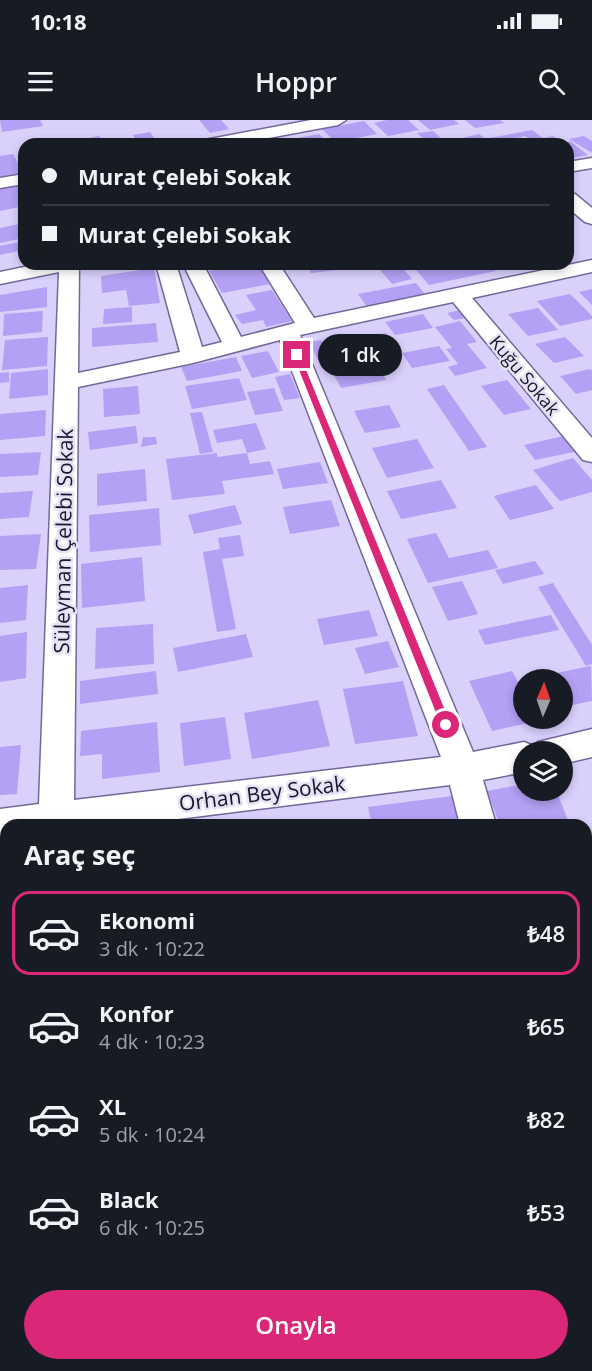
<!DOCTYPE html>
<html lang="tr">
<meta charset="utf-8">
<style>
body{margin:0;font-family:"Open Sans",sans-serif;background:#242831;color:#f1f3f6;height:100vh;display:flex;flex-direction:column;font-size:22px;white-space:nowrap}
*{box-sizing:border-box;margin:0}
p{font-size:20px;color:#9ea1a6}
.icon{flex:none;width:33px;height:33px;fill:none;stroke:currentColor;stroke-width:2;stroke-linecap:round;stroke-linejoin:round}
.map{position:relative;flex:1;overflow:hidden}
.sheet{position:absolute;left:0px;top:699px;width:592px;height:552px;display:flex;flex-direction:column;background:#171b24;border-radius:18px 18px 0 0;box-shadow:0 3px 9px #0003}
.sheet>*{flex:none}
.guide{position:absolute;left:18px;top:18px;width:556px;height:132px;border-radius:18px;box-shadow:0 3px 9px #0003;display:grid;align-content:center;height:132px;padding:0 24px;background:#171b24}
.needle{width:39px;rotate:2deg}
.tools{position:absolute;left:513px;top:549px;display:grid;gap:12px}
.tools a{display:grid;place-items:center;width:60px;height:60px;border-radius:50%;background:#171b24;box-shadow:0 3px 9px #0003;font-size:30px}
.end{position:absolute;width:27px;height:27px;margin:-14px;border:8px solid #db2777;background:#fff;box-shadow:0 0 0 3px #fff}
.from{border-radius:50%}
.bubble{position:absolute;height:42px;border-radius:21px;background:#171b24;box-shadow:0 3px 9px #0003;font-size:20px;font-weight:600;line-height:42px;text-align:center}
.guide b{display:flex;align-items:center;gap:21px;height:57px;font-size:22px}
.guide b+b{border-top:2px solid #363941}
.guide i{width:15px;height:15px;background:#f1f3f6}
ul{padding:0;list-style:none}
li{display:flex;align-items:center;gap:18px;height:84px;margin:0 12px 9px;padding:0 12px;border:3px solid transparent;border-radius:18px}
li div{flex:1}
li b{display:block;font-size:22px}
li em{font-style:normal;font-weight:600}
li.selected{border-color:#db2777}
li>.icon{width:54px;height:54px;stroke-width:1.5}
h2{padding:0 24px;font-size:27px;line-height:72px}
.action{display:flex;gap:12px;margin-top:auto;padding:12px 24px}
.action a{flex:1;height:69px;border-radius:36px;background:#db2777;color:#fff;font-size:24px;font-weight:600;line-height:69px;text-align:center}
.status{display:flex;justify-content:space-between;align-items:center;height:42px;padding:0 30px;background:#171b24;direction:ltr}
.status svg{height:16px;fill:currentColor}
header{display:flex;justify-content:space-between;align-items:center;height:78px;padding:0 24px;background:#171b24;font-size:27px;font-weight:600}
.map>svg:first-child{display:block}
</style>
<div class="status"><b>10:18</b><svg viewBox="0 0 49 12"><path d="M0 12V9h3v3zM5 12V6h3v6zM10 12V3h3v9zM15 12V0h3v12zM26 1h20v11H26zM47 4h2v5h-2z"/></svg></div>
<header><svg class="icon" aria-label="menu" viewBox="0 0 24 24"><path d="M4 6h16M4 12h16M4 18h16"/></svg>Hoppr<svg class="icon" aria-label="search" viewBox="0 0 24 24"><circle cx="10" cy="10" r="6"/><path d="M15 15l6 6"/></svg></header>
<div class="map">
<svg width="592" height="1251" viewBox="0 0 592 1251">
<rect width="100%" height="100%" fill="#d9d0fc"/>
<g fill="#b4a0f4">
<polygon points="0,0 40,0 43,6 2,12"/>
<polygon points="199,0 221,0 229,9 210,13"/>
<polygon points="387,0 408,0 419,10 388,16 374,3"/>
<polygon points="418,0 454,0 459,4 430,10"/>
<polygon points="465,0 500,0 504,3 475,8"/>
<polygon points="364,1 377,14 335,22 322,9"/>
<polygon points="532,10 543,18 553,16 560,21 551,24 536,24 525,16 509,20 515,24 498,24 490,18"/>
<polygon points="433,11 444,21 454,19 459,23 423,24 427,22 417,13"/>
<polygon points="150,12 157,22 138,24 133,15"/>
<polygon points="319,14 329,24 290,24 286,20"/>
<polygon points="479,14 484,18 468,22 462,18"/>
<polygon points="99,16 106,24 81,24 78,20"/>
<polygon points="584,16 592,21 592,33 569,19"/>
<polygon points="570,21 588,35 572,38 568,36 568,24 562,24"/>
<polygon points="13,34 23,52 0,57 0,36"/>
<polygon points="18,66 24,78 24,86 0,91 0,69"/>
<polygon points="24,103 24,118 0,123 0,108"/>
<polygon points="24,121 24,130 0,135 0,126"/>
<polygon points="243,144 258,144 270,164 222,173 209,151"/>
<polygon points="307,144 354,144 356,148 311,153"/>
<polygon points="375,144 399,144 412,159 392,164"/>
<polygon points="411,144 490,144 496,151 429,165"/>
<polygon points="154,148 160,183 129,186 126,170 102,173 101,156"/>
<polygon points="416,163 427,177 368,188 358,174"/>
<polygon points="47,167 47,187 0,192 0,175"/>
<polygon points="592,169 592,185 579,172"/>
<polygon points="272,170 292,201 266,207 263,200 242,204 235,195 256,190 246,175"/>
<polygon points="570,174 592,196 592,199 560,206 537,181"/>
<polygon points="132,187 132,202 103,204 104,189"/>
<polygon points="538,188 558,210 528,216 508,194"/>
<polygon points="461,190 466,198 454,200 447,193"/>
<polygon points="43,191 42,212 3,216 4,194"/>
<polygon points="423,194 433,208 395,215 385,202"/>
<polygon points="460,201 477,222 467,224 487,248 455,256 448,247 458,244 446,229 452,228 435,207"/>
<polygon points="156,203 158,222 92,227 92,208"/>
<polygon points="386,213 402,237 380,241 365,217"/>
<polygon points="48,217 47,246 2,250 5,220"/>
<polygon points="565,217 584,236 554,243 535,224"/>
<polygon points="321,220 325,227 363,221 373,239 322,248 309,222"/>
<polygon points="439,226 450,241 412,248 402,233"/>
<polygon points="268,231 279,252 252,258 241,236"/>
<polygon points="236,237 242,251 187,261 181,247"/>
<polygon points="376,242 386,260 341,268 331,249"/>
<polygon points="48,249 48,275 9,279 11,253"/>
<polygon points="590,249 592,251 592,270 576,274 560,256"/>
<polygon points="9,252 9,262 0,263 0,253"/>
<polygon points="290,254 300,278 284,280 275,257"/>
<polygon points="239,258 247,280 192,289 185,266"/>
<polygon points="507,260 531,289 504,295 481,266"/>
<polygon points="444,265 487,327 469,331 427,269"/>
<polygon points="138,266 140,294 104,297 103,269"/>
<polygon points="274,268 283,291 255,295 247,272"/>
<polygon points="389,285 401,307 365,313 354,291"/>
<polygon points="46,290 45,316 0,320 0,294"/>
<polygon points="202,292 213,332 200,334 190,293"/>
<polygon points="256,303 266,329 247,333 250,344 270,341 274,354 222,361 225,374 172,380 166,339 217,333 217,337 247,333 242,319 217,323 213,310"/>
<polygon points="136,306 138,323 90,330 88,312"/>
<polygon points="568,315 579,331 535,340 524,325"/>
<polygon points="143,317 156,317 157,324 141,327"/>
<polygon points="417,319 434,348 387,358 372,328"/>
<polygon points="41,332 38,355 0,357 0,334"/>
<polygon points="573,338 592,360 592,372 560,381 533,350"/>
<polygon points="320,342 328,363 283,369 277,349"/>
<polygon points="145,349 147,381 97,386 97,354"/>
<polygon points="441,360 457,388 401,399 387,371"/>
<polygon points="536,365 554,389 510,400 494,376"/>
<polygon points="33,371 29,397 0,399 0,373"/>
<polygon points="331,380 340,406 290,414 283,387"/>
<polygon points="235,385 242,404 194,414 188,395"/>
<polygon points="159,388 161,425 90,432 89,395"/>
<polygon points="436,413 449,438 488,430 498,448 428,463 407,419"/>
<polygon points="41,414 36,449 0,450 0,416"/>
<polygon points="240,415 244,436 222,439 236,509 217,512 203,432 220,429 218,418"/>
<polygon points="142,437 145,481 82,488 81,444"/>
<polygon points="535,441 544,454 503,464 495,450"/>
<polygon points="462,461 478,494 448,501 432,467"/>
<polygon points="553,463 592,525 592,544 586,546 538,467"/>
<polygon points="28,465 26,500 0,503 0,468"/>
<polygon points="369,490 378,516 324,525 317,499"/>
<polygon points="551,495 559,510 485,525 478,510"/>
<polygon points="153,504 154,544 95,549 96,508"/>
<polygon points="27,512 26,558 0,562 0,516"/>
<polygon points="246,514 253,537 178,552 173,528"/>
<polygon points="388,521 399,547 365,554 355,528"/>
<polygon points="591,546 592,581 567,586 562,576 562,560 554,560 551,554"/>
<polygon points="156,551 158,574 80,584 80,561"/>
<polygon points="512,551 524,574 524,598 536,598 537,601 492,611 469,561"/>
<polygon points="403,561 418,616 355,624 343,569"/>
<polygon points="318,580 330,626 252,639 244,593"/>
<polygon points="225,597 231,639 184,646 180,603"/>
<polygon points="157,602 160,652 102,659 102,634 80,636 81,611"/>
<polygon points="21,625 17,674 0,675 0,627"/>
<polygon points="524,664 524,670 556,670 568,700 540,705 500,705 487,671"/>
<polygon points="452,676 460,705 372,705 368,687"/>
<polygon points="592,737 592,783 586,783 586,738"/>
<polygon points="6,746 6,783 0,784 0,748"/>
<polygon points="592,803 592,930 586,931 586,804"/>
<polygon points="6,837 6,867 0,868 0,838"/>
<polygon points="6,968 6,1006 0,1007 0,970"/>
<polygon points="6,1070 6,1106 0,1107 0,1071"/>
<polygon points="592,1143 592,1241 586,1243 586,1144"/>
<polygon points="92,1245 128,1245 128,1251 65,1251"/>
<polygon points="273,1245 336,1245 337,1251 273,1251"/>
<polygon points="345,1245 409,1245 410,1251 346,1251"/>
<polygon points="528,1245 574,1245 574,1246 554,1251 529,1251"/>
</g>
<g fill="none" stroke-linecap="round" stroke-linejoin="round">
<defs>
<g id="minor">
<polygon points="311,0 346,0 338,5 237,24 201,24 204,20 210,19"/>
<polygon points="592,38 592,48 568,52 568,42"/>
<polygon points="24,54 24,64 0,68 0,58"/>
<polygon points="568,73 575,74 592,88 592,104 585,102 568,88"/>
<path d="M592 140V152L472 178 592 318V342L583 340 453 182 300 215 473 632 524 622 536 627 538 622 592 609V637L562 644V632H524V652L483 660 496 705H460L450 665 130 705H6V720L0 721V689L39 684 59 152 0 164V152L39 144H79L78 253 180 232 156 144H176L202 227 222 222 183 144H203L241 217 295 203 259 144H279L314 198ZM280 220 441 637 74 680 78 267 193 243Z"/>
</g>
<g id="tertiary">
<polygon points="592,1048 592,1092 586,1093 586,1049"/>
<rect x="0" y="1151" width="6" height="48"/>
</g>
</defs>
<use href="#minor" stroke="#736899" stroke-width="3"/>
<use href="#tertiary" stroke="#736899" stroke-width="3"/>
<use href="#minor" fill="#fff" fill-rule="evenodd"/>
<use href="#tertiary" fill="#fff" fill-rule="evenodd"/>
</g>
<polygon fill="#db2777" points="297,233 300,235 451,605 449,608 442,608 441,605 293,235"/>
<g text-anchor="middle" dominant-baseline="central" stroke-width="5" stroke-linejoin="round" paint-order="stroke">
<g font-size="18" fill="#1a1528" stroke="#e5e1f7">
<text transform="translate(525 255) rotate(50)">Kuğu Sokak</text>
</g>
<g font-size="21" fill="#1a1528" stroke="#e5e1f7">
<text transform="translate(63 421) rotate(-89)">Süleyman Çelebi Sokak</text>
<text transform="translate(262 673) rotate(-7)">Orhan Bey Sokak</text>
</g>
</g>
</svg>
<div class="tools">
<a><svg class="needle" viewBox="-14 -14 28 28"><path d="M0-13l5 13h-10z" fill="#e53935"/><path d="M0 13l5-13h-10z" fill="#9ea1a6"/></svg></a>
<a><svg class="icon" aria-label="layers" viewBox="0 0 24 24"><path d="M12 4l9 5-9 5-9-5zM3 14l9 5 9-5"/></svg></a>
</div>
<i class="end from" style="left:446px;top:605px"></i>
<i class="end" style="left:297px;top:235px"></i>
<div class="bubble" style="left:318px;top:214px;width:84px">1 dk</div>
<div class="guide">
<b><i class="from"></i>Murat Çelebi Sokak</b>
<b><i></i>Murat Çelebi Sokak</b>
</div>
<section class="sheet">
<h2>Araç seç</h2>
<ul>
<li class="selected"><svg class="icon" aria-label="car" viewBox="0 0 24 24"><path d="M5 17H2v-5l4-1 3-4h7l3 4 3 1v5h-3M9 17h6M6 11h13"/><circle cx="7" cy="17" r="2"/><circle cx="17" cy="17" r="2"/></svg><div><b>Ekonomi</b><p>3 dk · 10:22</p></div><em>₺48</em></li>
<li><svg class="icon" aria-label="car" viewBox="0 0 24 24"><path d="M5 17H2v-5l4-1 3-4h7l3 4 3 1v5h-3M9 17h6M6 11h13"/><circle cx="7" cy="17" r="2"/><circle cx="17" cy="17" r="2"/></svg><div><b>Konfor</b><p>4 dk · 10:23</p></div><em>₺65</em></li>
<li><svg class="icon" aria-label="car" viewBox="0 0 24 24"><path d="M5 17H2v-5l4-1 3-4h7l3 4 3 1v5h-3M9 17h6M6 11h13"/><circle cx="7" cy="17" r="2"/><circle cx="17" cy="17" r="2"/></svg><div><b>XL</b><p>5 dk · 10:24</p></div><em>₺82</em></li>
<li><svg class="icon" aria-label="car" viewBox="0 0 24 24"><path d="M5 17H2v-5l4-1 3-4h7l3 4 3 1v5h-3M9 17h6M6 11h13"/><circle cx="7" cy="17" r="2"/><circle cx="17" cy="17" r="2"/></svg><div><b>Black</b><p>6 dk · 10:25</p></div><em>₺53</em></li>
</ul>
<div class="action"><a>Onayla</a></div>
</section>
</div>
